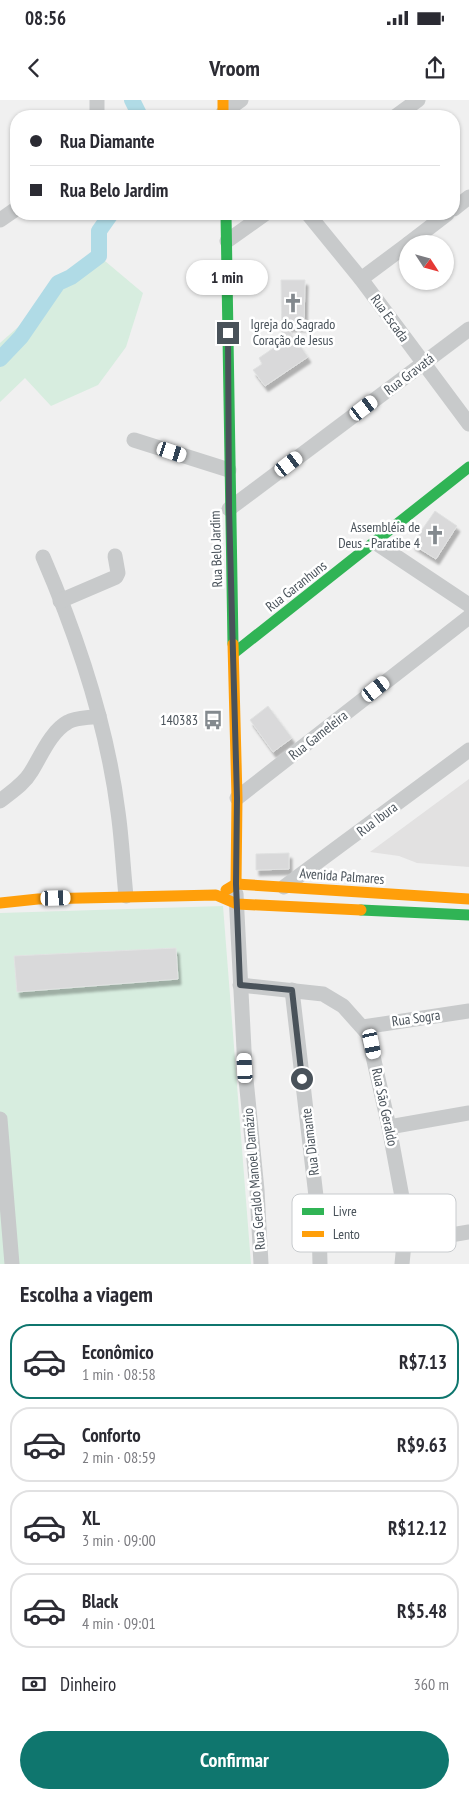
<!DOCTYPE html>
<html lang="pt">
<meta charset="utf-8">
<style>
body{margin:0;font-family:"PT Sans Narrow",sans-serif;background:#f2f2f3;color:#2b2b33;height:100vh;display:flex;flex-direction:column;font-size:19px;white-space:nowrap}
*{box-sizing:border-box;margin:0}
p{font-size:16px;color:#7c7c81}
.icon{flex:none;width:28px;height:28px;fill:none;stroke:currentColor;stroke-width:2;stroke-linecap:round;stroke-linejoin:round}
.map{position:relative;height:1164px;overflow:hidden}
.details{display:flex;flex-direction:column;background:#fff;flex:1}
.details>*{flex:none}
.guide{position:absolute;left:10px;top:10px;width:450px;height:110px;border-radius:20px;box-shadow:0 1px 4px #0004;display:grid;align-content:center;height:110px;padding:0 20px;background:#fff}
.needle{width:32px;rotate:126deg}
.fabs{position:absolute;left:399px;top:135px;display:grid;gap:10px}
.fabs a{display:grid;place-items:center;width:55px;height:55px;border-radius:50%;background:#fff;box-shadow:0 1px 4px #0004;font-size:25px}
.end{position:absolute;width:22px;height:22px;margin:-11px;border:6px solid #49525a;background:#fff;box-shadow:0 0 0 2px #fff}
.from{border-radius:50%}
.bubble{position:absolute;height:35px;border-radius:18px;background:#fff;box-shadow:0 1px 4px #0004;font-size:16px;font-weight:600;line-height:35px;text-align:center}
.car{position:absolute;width:15px;height:30px;margin:-15px -8px;border-radius:6px;box-shadow:0 0 4px 1px #0007;background:linear-gradient(#fff 24%,#345 0 40%,#fff 0 76%,#345 0 86%,#fff 0)}
.guide b{display:flex;align-items:center;gap:18px;height:48px;font-size:19px}
.guide b+b{border-top:1px solid #e1e1e2}
.guide i{width:12px;height:12px;background:#2b2b33}
ul{padding:0;list-style:none}
li{display:flex;align-items:center;gap:15px;height:75px;margin:0 10px 8px;padding:0 10px;border:2px solid #e1e1e2;border-radius:20px}
li div{flex:1}
li b{display:block;font-size:19px}
li em{font-style:normal;font-weight:600}
li.on{border-color:#0f766e}
li>.icon{width:45px;height:45px;stroke-width:1.5}
h2{padding:0 20px;font-size:22px;line-height:60px}
.pay{display:flex;align-items:center;gap:12px;height:55px;padding:0 20px;font-size:19px}
.pay p{margin-inline-start:auto}
.action{display:flex;gap:10px;margin-top:auto;padding:10px 20px}
.action a{flex:1;height:58px;border-radius:30px;background:#0f766e;color:#fff;font-size:20px;font-weight:600;line-height:58px;text-align:center}
.status{display:flex;justify-content:space-between;align-items:center;height:35px;padding:0 25px;background:#fff;direction:ltr}
.status svg{height:14px;fill:currentColor}
header{display:flex;justify-content:space-between;align-items:center;height:65px;padding:0 20px;background:#fff;font-size:22px;font-weight:600}
.map>svg:first-child{display:block}
</style>
<div class="status"><b>08:56</b><svg viewBox="0 0 49 12"><path d="M0 12V9h3v3zM5 12V6h3v6zM10 12V3h3v9zM15 12V0h3v12zM26 1h20v11H26zM47 4h2v5h-2z"/></svg></div>
<header><svg class="icon" aria-label="back" viewBox="0 0 24 24"><path d="M15 5l-7 7 7 7"/></svg>Vroom<svg class="icon" aria-label="share" viewBox="0 0 24 24"><path d="M12 15V3M7 8l5-5 5 5M5 13v7h14v-7"/></svg></header>
<div class="map">
<svg width="469" height="1164" viewBox="0 0 469 1164">
<defs>
<filter id="shadow"><feDropShadow dx="3" dy="5.5" stdDeviation="1" flood-color="#0004"/></filter>
</defs>
<rect width="100%" height="100%" fill="#f0f0f0"/>
<polygon fill="#e2e1e1" points="469,679 469,767 417,763 399,756 370,752"/>
<g fill="#d7eddf">
<polygon points="99,156 143,193 126,247 98,285 51,306 25,278 0,302 0,243"/>
<polygon points="223,806 251,1164 0,1164 0,813"/>
</g>
<g fill="none" stroke-linecap="round" stroke-linejoin="round">
<g stroke="#b0dbe6" stroke-width="16">
<polyline points="132,0 140,16"/>
<polyline points="0,259 21,237 58,183 71,177 99,156 99,131 111,114"/>
</g>
</g>
<g fill="#d9d9da" stroke="#e1e2e2" filter="url(#shadow)">
<polygon points="281,180 305,180 304,226 286,226 308,257 265,286 253,270 262,264 259,258 282,242"/>
<polygon points="435,411 457,426 436,459 412,444"/>
<polygon points="268,606 292,638 273,652 250,620"/>
<polygon points="289,753 289,769 256,770 256,754"/>
<polygon points="176,848 178,879 17,892 14,856"/>
</g>
<g fill="none" stroke-linecap="round" stroke-linejoin="round">
<g stroke="#c8cacb" stroke-width="15">
<polyline points="97,0 97,16"/>
<polyline points="223,13 241,0"/>
<polyline points="396,16 418,0"/>
<polyline points="454,109 469,97"/>
<polyline points="308,114 361,179 469,324"/>
<polyline points="0,120 16,109"/>
<polyline points="227,141 265,114"/>
<polyline points="408,144 447,114"/>
<polyline points="361,179 408,144"/>
<polyline points="134,340 229,370"/>
<polyline points="229,409 469,229"/>
<polyline points="376,443 469,505"/>
<path d="M43 457C78 538 107 625 118 712 122 740 123 768 126 796"/>
<polyline points="60,501 116,477 118,473 115,456"/>
<polyline points="237,698 469,517"/>
<path d="M0 701C11 692 24 684 31 672 41 656 51 631 68 622 76 617 90 618 99 616"/>
<polyline points="284,787 469,650"/>
<polyline points="236,794 245,969 257,1090 261,1164"/>
<polyline points="240,885 323,894 343,906 368,934 389,1027 402,1097 404,1143 402,1164"/>
<polyline points="292,890 319,1122 320,1164"/>
<polyline points="363,927 469,911"/>
<polyline points="0,1019 12,1164"/>
<polyline points="389,1027 469,1013"/>
<polyline points="404,1143 469,1132"/>
</g>
<g stroke="#30b455" stroke-width="11">
<polyline points="226,114 233,544"/>
<polyline points="234,553 469,367"/>
<polyline points="361,810 469,815"/>
</g>
<g stroke="#ff9f0a" stroke-width="11">
<polyline points="223,0 223,16"/>
<polyline points="233,544 237,698 236,784"/>
<polyline points="226,790 236,784 469,799"/>
<polyline points="0,803 38,799 216,795 237,804 361,810"/>
</g>
</g>
<g fill="none" stroke-linecap="round" stroke-linejoin="round">
<polyline stroke="#49525a" stroke-width="6" points="228,233 229,409 237,698 236,784 240,885 292,890 302,979"/>
</g>
<defs>
<symbol id="church-bare" viewBox="-9 -9 18 18"><path d="M-1.2-6h2.4v3.5h3.3v2.4h-3.3V6h-2.4V-.1h-3.3v-2.4h3.3Z" fill="#83898e" stroke="#fff" stroke-width="2.5" paint-order="stroke"/></symbol>
<symbol id="bus-bare" viewBox="-9 -9 18 18"><path d="M-5-6H5V4H4V6H2V4H-2V6H-4V4H-5ZM-3.5-4V0h7V-4ZM-3.5 1.2v1.5H-2V1.2ZM2 1.2v1.5H3.5V1.2Z" fill="#83898e" stroke="#fff" stroke-width="2.5" paint-order="stroke"/></symbol>
</defs>
<g fill-rule="evenodd">
<use href="#church-bare" x="279" y="189" width="28" height="28"/>
<use href="#church-bare" x="421" y="421" width="28" height="28"/>
<use href="#bus-bare" x="199" y="606" width="28" height="28"/>
</g>
<g text-anchor="middle" dominant-baseline="central" stroke-width="5" stroke-linejoin="round" paint-order="stroke">
<g font-size="14" fill="#49525a" stroke="#fff">
<text transform="translate(390 218) rotate(54)">Rua Escada</text>
<text transform="translate(409 274) rotate(-37)">Rua Gravatá</text>
<text transform="translate(216 449) rotate(-92)">Rua Belo Jardim</text>
<text transform="translate(296 486) rotate(-38)">Rua Garanhuns</text>
<text transform="translate(318 635) rotate(-38)">Rua Gameleira</text>
<text transform="translate(377 719) rotate(-37)">Rua Ibura</text>
<text transform="translate(342 776) rotate(4)">Avenida Palmares</text>
<text transform="translate(416 918) rotate(-8)">Rua Sogra</text>
<text transform="translate(385 1007) rotate(78)">Rua São Geraldo</text>
<text transform="translate(310 1042) rotate(-97)">Rua Diamante</text>
<text transform="translate(254 1079) rotate(-95)">Rua Geraldo Manoel Damázio</text>
</g>
<g font-size="14" fill="#49525a" stroke="#fff" text-anchor="end">
<text x="293" y="224" text-anchor="middle">Igreja do Sagrado<tspan x="293" dy="16">Coração de Jesus</tspan></text>
<text x="420" y="427">Assembléia de<tspan x="420" dy="16">Deus - Paratibe 4</tspan></text>
<text x="198" y="620">140383</text>
</g>
</g>
<rect x="292" y="1094" width="164" height="58" rx="8" fill="#fff" stroke="#c8cbce" stroke-width="1"/>
<rect x="302" y="1108" width="22" height="7" fill="#30b455"/>
<rect x="302" y="1131" width="22" height="6" fill="#ff9f0a"/>
<g font-size="14" fill="#49525a">
<text x="333" y="1116">Livre</text>
<text x="333" y="1139">Lento</text>
</g>
</svg>
<div class="fabs">
<a><svg class="needle" viewBox="-14 -14 28 28"><path d="M0-13l5 13h-10z" fill="#e53935"/><path d="M0 13l5-13h-10z" fill="#7c7c81"/></svg></a>
</div>
<i class="end from" style="left:302px;top:979px"></i>
<i class="end" style="left:228px;top:233px"></i>
<div class="bubble" style="left:186px;top:160px;width:82px">1 min</div>
<i class="car" style="left:364px;top:308px;rotate:53deg"></i>
<i class="car" style="left:172px;top:352px;rotate:108deg"></i>
<i class="car" style="left:289px;top:364px;rotate:53deg"></i>
<i class="car" style="left:376px;top:589px;rotate:52deg"></i>
<i class="car" style="left:56px;top:798px;rotate:88deg"></i>
<i class="car" style="left:372px;top:944px;rotate:168deg"></i>
<i class="car" style="left:245px;top:968px;rotate:357deg"></i>
<div class="guide">
<b><i class="from"></i>Rua Diamante</b>
<b><i></i>Rua Belo Jardim</b>
</div>
</div>
<section class="details">
<h2>Escolha a viagem</h2>
<ul>
<li class="on"><svg class="icon" aria-label="car" viewBox="0 0 24 24"><path d="M5 17H2v-5l4-1 3-4h7l3 4 3 1v5h-3M9 17h6M6 11h13"/><circle cx="7" cy="17" r="2"/><circle cx="17" cy="17" r="2"/></svg><div><b>Econômico</b><p>1 min · 08:58</p></div><em>R$7.13</em></li>
<li><svg class="icon" aria-label="car" viewBox="0 0 24 24"><path d="M5 17H2v-5l4-1 3-4h7l3 4 3 1v5h-3M9 17h6M6 11h13"/><circle cx="7" cy="17" r="2"/><circle cx="17" cy="17" r="2"/></svg><div><b>Conforto</b><p>2 min · 08:59</p></div><em>R$9.63</em></li>
<li><svg class="icon" aria-label="car" viewBox="0 0 24 24"><path d="M5 17H2v-5l4-1 3-4h7l3 4 3 1v5h-3M9 17h6M6 11h13"/><circle cx="7" cy="17" r="2"/><circle cx="17" cy="17" r="2"/></svg><div><b>XL</b><p>3 min · 09:00</p></div><em>R$12.12</em></li>
<li><svg class="icon" aria-label="car" viewBox="0 0 24 24"><path d="M5 17H2v-5l4-1 3-4h7l3 4 3 1v5h-3M9 17h6M6 11h13"/><circle cx="7" cy="17" r="2"/><circle cx="17" cy="17" r="2"/></svg><div><b>Black</b><p>4 min · 09:01</p></div><em>R$5.48</em></li>
</ul>
<div class="pay"><svg class="icon" aria-label="cash" viewBox="0 0 24 24"><path d="M3 7h18v10H3z"/><circle cx="12" cy="12" r="2"/></svg>Dinheiro<p>360 m</p></div>
<div class="action"><a>Confirmar</a></div>
</section>
